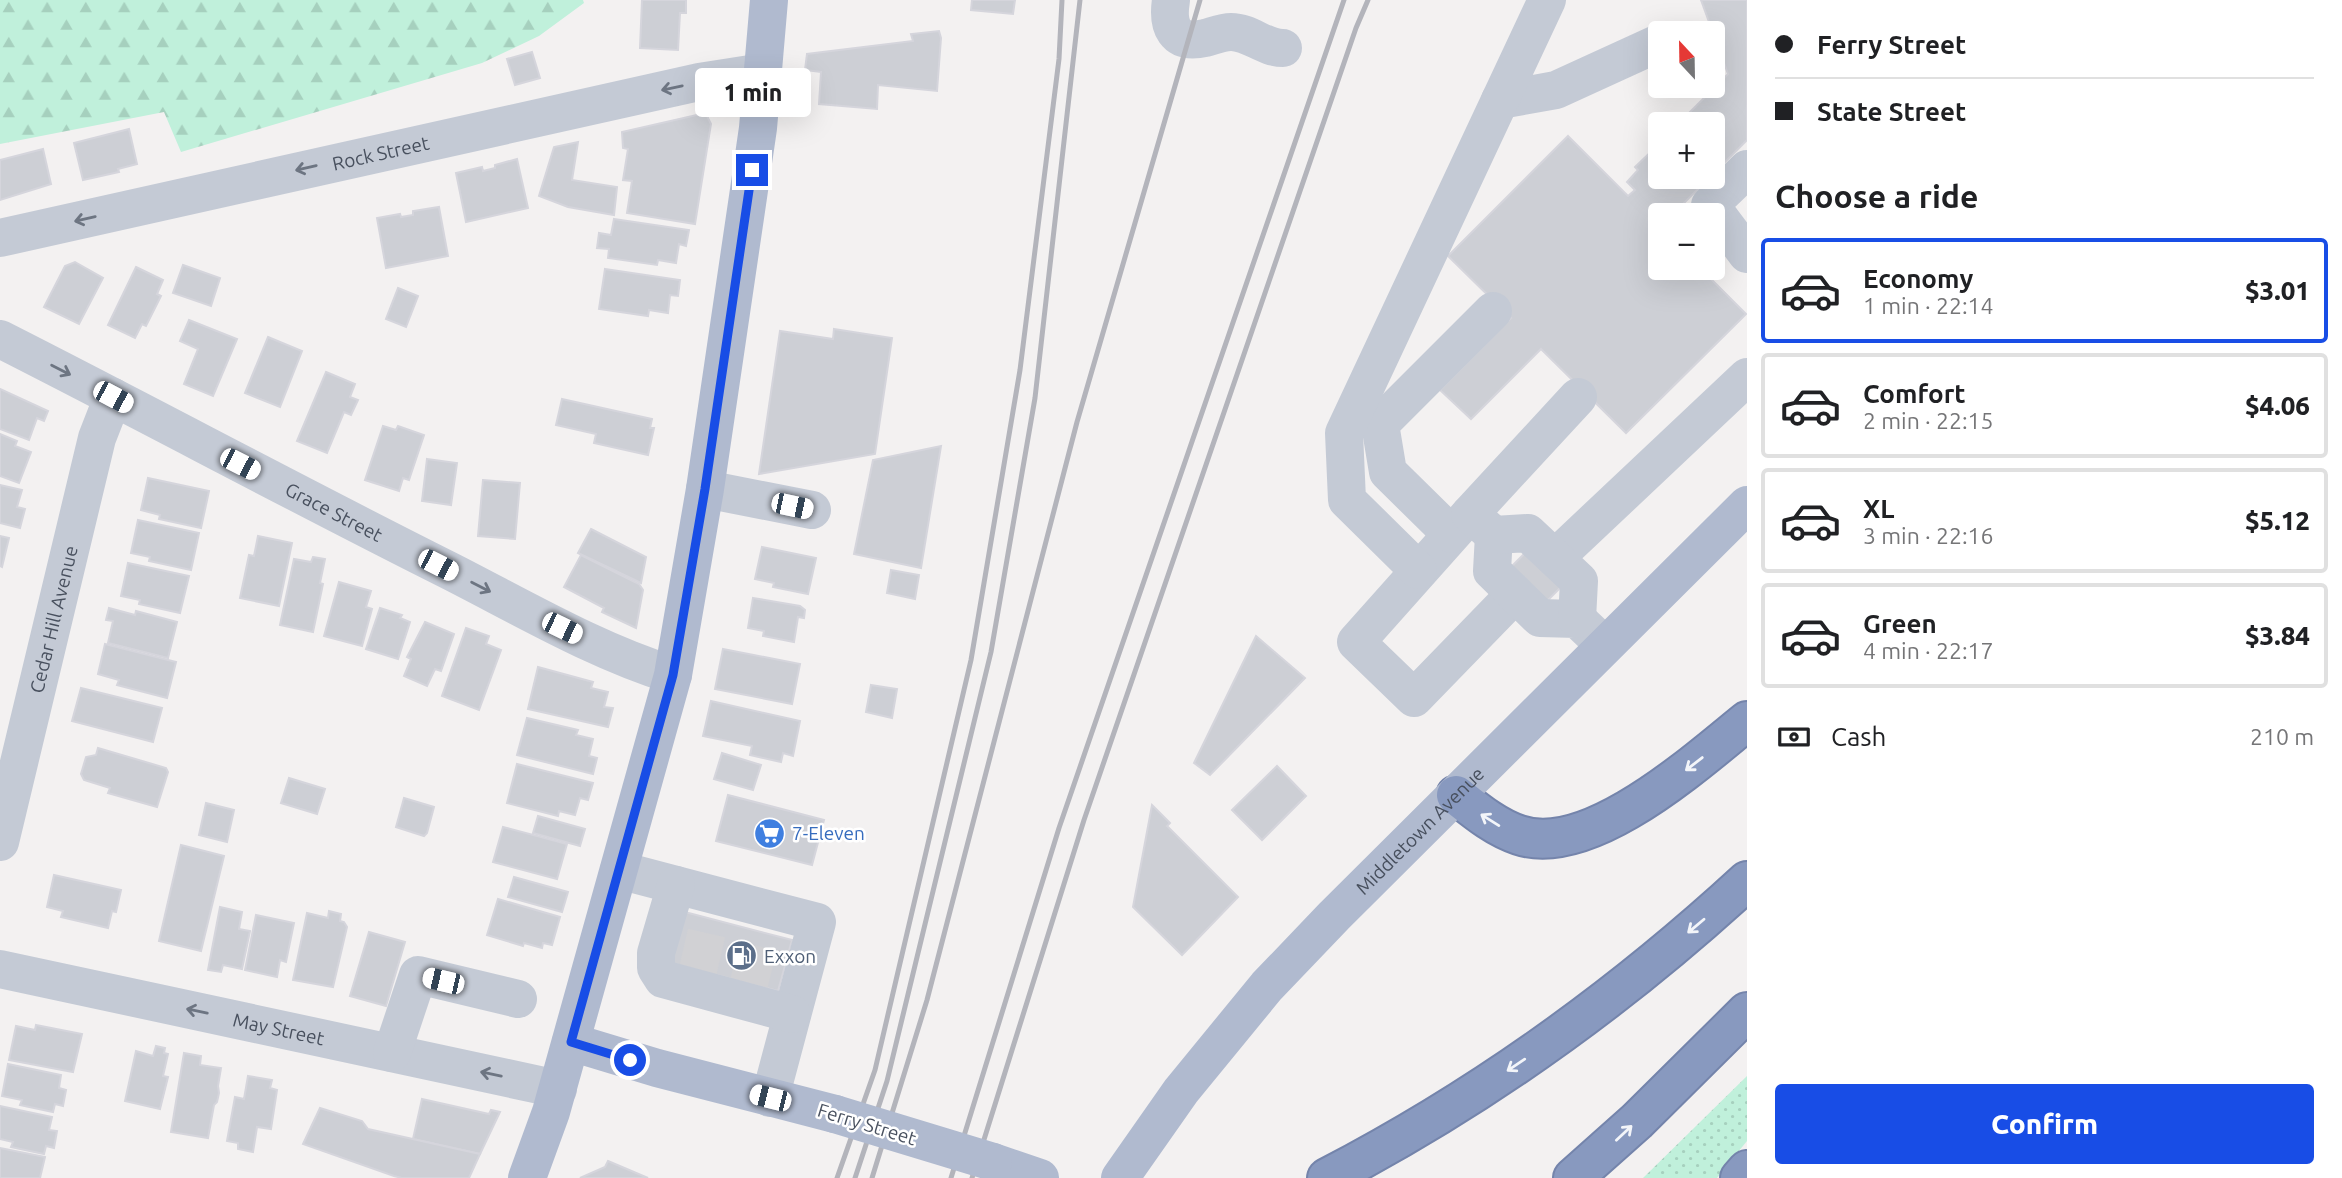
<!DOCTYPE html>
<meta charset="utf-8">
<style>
body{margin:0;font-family:Ubuntu,sans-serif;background:#f2f2f2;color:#202124;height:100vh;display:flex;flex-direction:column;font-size:26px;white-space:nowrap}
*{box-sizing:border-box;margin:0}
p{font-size:23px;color:#757577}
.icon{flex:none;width:38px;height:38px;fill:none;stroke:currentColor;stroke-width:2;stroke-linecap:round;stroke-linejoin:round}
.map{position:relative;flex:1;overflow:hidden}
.details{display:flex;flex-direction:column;background:#fff;width:595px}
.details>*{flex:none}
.top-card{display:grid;align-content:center;height:154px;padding:0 28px;background:#fff}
.needle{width:46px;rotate:338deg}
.tools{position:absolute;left:1648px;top:21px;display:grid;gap:14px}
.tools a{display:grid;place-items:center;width:77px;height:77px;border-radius:7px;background:#fff;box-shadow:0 7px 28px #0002;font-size:35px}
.end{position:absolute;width:32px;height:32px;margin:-16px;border:9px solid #184de6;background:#fff;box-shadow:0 0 0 4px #fff}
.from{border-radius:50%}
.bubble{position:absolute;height:49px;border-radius:7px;background:#fff;box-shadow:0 7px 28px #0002;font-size:23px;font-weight:800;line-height:49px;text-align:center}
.car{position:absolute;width:21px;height:42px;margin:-21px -10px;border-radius:9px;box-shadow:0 0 5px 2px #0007;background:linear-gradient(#fff 24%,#345 0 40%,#fff 0 76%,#345 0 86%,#fff 0)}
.top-card b{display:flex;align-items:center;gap:24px;height:66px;font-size:26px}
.top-card b+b{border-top:2px solid #e0e0e0}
.top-card i{width:18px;height:18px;background:#202124}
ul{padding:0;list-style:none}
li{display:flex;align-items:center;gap:21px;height:105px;margin:0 14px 10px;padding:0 14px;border:4px solid #e0e0e0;border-radius:7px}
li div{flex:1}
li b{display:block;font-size:26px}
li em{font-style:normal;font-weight:800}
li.on{border-color:#184de6}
li>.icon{width:63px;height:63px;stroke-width:1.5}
h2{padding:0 28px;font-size:32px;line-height:84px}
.pay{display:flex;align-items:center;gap:18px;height:77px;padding:0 28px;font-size:26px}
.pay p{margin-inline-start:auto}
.button{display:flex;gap:14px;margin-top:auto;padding:14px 28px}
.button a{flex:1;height:80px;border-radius:7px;background:#184de6;color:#fff;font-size:28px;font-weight:800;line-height:80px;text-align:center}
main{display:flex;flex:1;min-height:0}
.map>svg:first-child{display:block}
</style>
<main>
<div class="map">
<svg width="1747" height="1178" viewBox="0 0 1747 1178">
<defs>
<pattern id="grass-dots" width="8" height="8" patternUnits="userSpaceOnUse" patternTransform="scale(1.75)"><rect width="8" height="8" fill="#c0f0db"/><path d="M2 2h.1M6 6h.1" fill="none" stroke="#a6d0be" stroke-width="1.8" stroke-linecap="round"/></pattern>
<pattern id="forest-firs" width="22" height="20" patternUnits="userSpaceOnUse" patternTransform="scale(1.75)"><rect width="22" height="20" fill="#c0f0db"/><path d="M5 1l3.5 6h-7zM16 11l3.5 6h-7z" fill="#a6d0be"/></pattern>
</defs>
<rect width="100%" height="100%" fill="#f3f1f1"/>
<polygon fill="url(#grass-dots)" points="1747,1076 1747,1141 1717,1178 1643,1178"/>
<polygon fill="url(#forest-firs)" points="0,0 583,0 584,3 539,36 482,63 181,152 164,112 0,144"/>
<g fill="#cdcfd5" stroke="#d5d5dc" stroke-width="2">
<polygon points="642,0 686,0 686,13 680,13 678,50 640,48"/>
<polygon points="972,0 1015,0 1013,14 971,10"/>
<polygon points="1701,0 1747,0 1747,140 1713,174 1713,124 1678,124 1728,74"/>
<polygon points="939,31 941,38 937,91 878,85 877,109 819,104 821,72 805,70 807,54 913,41 911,34"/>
<polygon points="532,52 540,78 515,85 507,59"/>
<polygon points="701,114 707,116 711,124 695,224 627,213 632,181 623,180 628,149 623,148 622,132"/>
<polygon points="129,129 137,164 118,169 119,172 83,180 74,143"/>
<polygon points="1568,136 1628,196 1635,190 1627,182 1638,170 1635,167 1661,142 1661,177 1710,177 1672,215 1661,215 1657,212 1651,218 1661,228 1661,268 1700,268 1746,314 1626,433 1541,349 1471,419 1440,390 1511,318 1448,256"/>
<polygon points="578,142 572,180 617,187 614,215 568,207 539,196 554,147"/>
<polygon points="43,149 51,184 0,200 0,160"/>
<polygon points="517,159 528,208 466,222 456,173 482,167 483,171 495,168 495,165"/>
<polygon points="439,207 448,256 386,268 377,218 400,214 401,217 413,215 413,211"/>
<polygon points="614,219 689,230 686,246 679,244 676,263 658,260 657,265 608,258 609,249 597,248 599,233 611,235"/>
<polygon points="75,262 103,278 79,324 44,307 65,266"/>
<polygon points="183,265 220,278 211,306 173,293"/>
<polygon points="136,267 163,280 157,294 161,296 146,326 142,324 135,338 108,325"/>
<polygon points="605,269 680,280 678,296 670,295 668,313 649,310 648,316 599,309"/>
<polygon points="398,288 418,296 406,327 386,319"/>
<polygon points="189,320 237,339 213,396 184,384 198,349 180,341"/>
<polygon points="834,329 892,338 875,454 759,474 780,331 833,339"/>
<polygon points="268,337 302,351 280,407 245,393"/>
<polygon points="326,372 355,384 350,397 358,400 351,415 344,412 327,453 297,441"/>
<polygon points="0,389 48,411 44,421 37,418 29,440 0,429"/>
<polygon points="562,399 652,419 650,428 654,428 648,455 594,443 596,434 556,425"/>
<polygon points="383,426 396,430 398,426 424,435 409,480 403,478 399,491 365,480"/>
<polygon points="0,434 17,441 15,446 31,452 19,483 0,476"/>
<polygon points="941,446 921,568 854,554 873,460"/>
<polygon points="427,459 457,463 451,505 422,501"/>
<polygon points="148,478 209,491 201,528 159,519 160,515 141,510"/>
<polygon points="483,480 520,483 515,539 478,536"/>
<polygon points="0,485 22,490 17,507 25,509 20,528 0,523"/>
<polygon points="138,520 199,533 191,570 149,561 150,557 131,553"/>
<polygon points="591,529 646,557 641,583 578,553"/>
<polygon points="0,536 9,538 2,567 0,566"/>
<polygon points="258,536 292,543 279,606 240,598 249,555 254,556"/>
<polygon points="1532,546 1567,581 1540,608 1505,573"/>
<polygon points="762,547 816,558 808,594 773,587 774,583 755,579"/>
<polygon points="581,555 639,584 643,590 636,628 602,612 604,608 564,587"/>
<polygon points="313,557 325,559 320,583 323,584 313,632 280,625 294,559 311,562"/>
<polygon points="128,563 189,576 180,613 139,604 140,600 121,596"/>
<polygon points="891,570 919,575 915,599 887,593"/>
<polygon points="339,582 371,591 366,607 372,609 362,646 324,636"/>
<polygon points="753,598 800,606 805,610 804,618 798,617 794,642 763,636 764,631 748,628"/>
<polygon points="109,608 135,615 136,611 177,622 168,658 108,643 113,621 106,620"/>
<polygon points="380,608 402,615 400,618 410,622 398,659 366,649"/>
<polygon points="425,622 454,634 441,671 435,669 427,686 404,676 411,659 407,657"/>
<polygon points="466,628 489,636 486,644 501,650 479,710 442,696"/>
<polygon points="1256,636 1305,678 1210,775 1194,763"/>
<polygon points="105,644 176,662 167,698 117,685 119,680 98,674"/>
<polygon points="723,649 800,664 792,704 715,689"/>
<polygon points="538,667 593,682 591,688 608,692 604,707 613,708 608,727 528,709"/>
<polygon points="871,685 897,689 892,718 866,712"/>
<polygon points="81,688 162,708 153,742 72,721"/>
<polygon points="711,701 800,721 793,756 783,753 781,762 750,755 752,746 703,736"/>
<polygon points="527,718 578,730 576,735 593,739 589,756 597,758 593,774 517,755"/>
<polygon points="98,748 166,768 168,772 157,807 108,793 110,788 84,780 81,774 86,757 96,755"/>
<polygon points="722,753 761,765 753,790 714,779"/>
<polygon points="517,764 593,783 588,800 580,798 575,815 559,811 558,816 507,803"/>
<polygon points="1277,766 1306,796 1262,840 1232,810"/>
<polygon points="289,778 325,789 317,814 281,803"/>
<polygon points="728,795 824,820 812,865 716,841"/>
<polygon points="404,798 434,807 427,833 424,836 396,827"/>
<polygon points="206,803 234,810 227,842 199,835"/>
<polygon points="1152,805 1170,823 1167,826 1238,897 1182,955 1133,907"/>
<polygon points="538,816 585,829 580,846 533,833"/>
<polygon points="503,827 567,844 557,879 493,862"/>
<polygon points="181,845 224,856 201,951 159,941"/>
<polygon points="54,875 121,890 116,912 112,911 108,928 61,917 63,911 47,907"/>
<polygon points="514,877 568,892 562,912 508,897"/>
<polygon points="498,899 560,917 552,945 543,943 542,948 524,943 523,946 487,935"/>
<polygon points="220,907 242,912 239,929 250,931 242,969 223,965 221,972 208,970"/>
<polygon points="329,911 341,914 340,921 344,922 347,927 333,987 293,980 307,913 328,918"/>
<polygon points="681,911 792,940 778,991 667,962"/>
<polygon points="256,915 294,923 286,962 280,960 277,977 245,970"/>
<polygon points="369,932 405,942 386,1006 350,996"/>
<polygon points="36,1025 82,1034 73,1072 9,1060 16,1026 35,1030"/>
<polygon points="156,1046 165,1048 164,1053 168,1054 163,1076 168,1077 160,1109 125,1101 136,1051 153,1056"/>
<polygon points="184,1053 201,1056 200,1065 221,1068 218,1086 219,1093 217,1102 214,1105 208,1138 171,1132"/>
<polygon points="8,1064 61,1075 59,1088 66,1090 63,1106 55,1104 53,1112 20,1105 22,1100 2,1096"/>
<polygon points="248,1076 272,1080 270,1088 277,1090 271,1129 257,1127 253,1152 238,1149 238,1143 227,1141 235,1097 244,1099"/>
<polygon points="422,1099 489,1114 491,1110 500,1112 480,1154 413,1139"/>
<polygon points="0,1106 52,1117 49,1130 57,1131 54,1148 46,1146 44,1154 11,1147 13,1142 0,1139"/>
<polygon points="320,1108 362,1121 368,1129 480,1154 469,1178 402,1178 394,1176 303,1144"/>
<polygon points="0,1148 45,1157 40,1178 0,1178"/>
<polygon points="608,1161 648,1178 580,1178 605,1167"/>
</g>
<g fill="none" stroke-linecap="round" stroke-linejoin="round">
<g stroke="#d1d1d4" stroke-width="38" stroke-dasharray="38 19" stroke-linecap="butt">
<polyline points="698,970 710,918"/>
<polyline points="749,983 762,932"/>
</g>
<defs>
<g id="highway">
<path d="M1456 795C1475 810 1495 827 1519 835 1589 859 1696 762 1747 721"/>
<path d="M1327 1178C1479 1099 1621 997 1747 881"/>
<polyline points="1573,1178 1637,1121 1747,1012"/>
<polyline points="1740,1178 1747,1170"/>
</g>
</defs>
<use href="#highway" stroke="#7484ab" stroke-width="42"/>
<g stroke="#c4cad5" stroke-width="38">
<path d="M1171 0C1167 26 1174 45 1205 38 1213 36 1222 32 1231 32 1250 32 1264 48 1283 48"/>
<polyline points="1500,100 1556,90 1661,42"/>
<polyline points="1747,169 1710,205 1747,254"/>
<path id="s1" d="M0 238 699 82 763 72"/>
<path id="s2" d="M0 339C150 415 298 495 448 570 521 607 595 651 673 675"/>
<polyline points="705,489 812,510"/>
<polyline points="1470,514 1356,642 1414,698 1515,594"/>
<polyline points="1451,534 1388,472 1380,424 1493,311"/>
<polyline points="1494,535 1492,571 1540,618 1577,619 1596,637"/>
<polyline points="1555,558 1747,377"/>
<polyline points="1418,570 1347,500 1344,433 1547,0"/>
<polyline points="1577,619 1579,581 1528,533 1494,535 1470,514 1578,397"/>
<path id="s3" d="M0 842 97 438 113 397"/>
<polyline points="619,870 817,922 770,1098"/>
<polyline points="676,885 656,953 656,968 663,979 792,1014"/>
<path id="s4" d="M0 969 558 1089"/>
<polyline points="392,1053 418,975 518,999"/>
</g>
<g stroke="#b0bacf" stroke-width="38">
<polyline points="571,1042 657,1068 835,1114"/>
<polyline points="993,1162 1040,1178"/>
<polyline points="527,1178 551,1112 673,675 705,489 749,190 758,128 769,0"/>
<path id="s5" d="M1120 1178 1181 1091 1267 986 1334 916 1747 505"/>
</g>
<use href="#highway" stroke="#8899bf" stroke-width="38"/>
<g stroke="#b3b4bb" stroke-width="5">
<polyline points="837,1178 875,1070 971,660 1020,370 1059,59 1062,0"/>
<polyline points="855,1178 887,1081 991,652 1035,398 1080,0"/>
<polyline points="872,1178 927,1000 1077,422 1200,0"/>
<polyline points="951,1178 1059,828 1344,0"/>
<polyline points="972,1178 1084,820 1356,28 1368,0"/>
</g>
<polyline stroke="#b0bacf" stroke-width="38" points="835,1114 993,1162"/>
</g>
<defs><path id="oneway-shaft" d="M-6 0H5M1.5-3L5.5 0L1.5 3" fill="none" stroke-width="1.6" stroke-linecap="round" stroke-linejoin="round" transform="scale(1.75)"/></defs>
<g stroke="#6d7582">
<use href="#oneway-shaft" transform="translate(672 88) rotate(168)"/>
<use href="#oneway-shaft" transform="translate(306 168) rotate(167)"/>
<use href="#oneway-shaft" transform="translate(85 219) rotate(167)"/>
<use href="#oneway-shaft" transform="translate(61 370) rotate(27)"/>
<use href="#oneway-shaft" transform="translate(481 587) rotate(27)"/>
<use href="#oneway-shaft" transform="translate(197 1011) rotate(-168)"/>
<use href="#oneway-shaft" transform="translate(491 1074) rotate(-168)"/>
</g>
<g stroke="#f3f5f9">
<use href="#oneway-shaft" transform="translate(1694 764) rotate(142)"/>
<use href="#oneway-shaft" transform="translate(1490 820) rotate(-148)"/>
<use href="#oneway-shaft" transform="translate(1696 926) rotate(140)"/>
<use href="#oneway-shaft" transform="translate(1516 1065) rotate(146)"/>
<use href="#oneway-shaft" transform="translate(1624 1133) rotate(-43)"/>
</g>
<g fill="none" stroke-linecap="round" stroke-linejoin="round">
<polyline stroke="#184de6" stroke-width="9" points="630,1060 571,1042 673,675 705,489 752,170"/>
</g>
<defs>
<symbol id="supermarket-disc" viewBox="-11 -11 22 22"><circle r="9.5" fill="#3f7fe0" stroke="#fff"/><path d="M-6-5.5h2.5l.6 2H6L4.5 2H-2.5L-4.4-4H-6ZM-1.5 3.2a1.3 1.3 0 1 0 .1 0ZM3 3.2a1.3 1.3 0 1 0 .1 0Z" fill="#fff"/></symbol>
<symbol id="fuel-disc" viewBox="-11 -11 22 22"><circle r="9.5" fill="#5c6f8a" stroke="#fff"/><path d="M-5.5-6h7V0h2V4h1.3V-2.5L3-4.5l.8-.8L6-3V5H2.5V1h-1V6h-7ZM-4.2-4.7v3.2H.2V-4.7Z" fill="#fff"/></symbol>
</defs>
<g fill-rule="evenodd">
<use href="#supermarket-disc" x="752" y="816" width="35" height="35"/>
<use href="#fuel-disc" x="724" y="938" width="35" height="35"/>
</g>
<g text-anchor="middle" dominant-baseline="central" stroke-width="5" stroke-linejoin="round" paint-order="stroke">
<g font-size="19" fill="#48505e" stroke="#fff">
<text stroke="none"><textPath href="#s1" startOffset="390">Rock Street</textPath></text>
<text stroke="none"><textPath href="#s2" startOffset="376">Grace Street</textPath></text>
<text stroke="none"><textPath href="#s3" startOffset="229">Cedar Hill Avenue</textPath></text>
<text stroke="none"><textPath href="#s5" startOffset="460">Middletown Avenue</textPath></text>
<text stroke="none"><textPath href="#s4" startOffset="285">May Street</textPath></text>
<text transform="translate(867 1124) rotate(17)">Ferry Street</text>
</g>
<g font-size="19" fill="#366cbe" stroke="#fff" text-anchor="start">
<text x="792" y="833">7-Eleven</text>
</g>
<g font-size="19" fill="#4e5e75" stroke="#fff" text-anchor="start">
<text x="764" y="956">Exxon</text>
</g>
</g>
</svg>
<div class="tools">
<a><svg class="needle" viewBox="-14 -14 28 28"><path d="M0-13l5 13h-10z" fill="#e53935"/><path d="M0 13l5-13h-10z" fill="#757577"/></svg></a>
<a>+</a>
<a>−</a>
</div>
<i class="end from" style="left:630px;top:1060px"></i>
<i class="end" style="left:752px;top:170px"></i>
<div class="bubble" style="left:695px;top:68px;width:116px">1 min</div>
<i class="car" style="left:113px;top:397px;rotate:118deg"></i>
<i class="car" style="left:240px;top:464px;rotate:117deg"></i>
<i class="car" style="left:792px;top:506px;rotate:102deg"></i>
<i class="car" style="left:438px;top:565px;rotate:117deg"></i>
<i class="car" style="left:562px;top:628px;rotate:116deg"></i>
<i class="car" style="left:443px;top:981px;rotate:283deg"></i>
<i class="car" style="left:770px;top:1098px;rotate:284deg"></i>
</div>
<section class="details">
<div class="top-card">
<b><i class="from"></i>Ferry Street</b>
<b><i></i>State Street</b>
</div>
<h2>Choose a ride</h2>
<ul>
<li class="on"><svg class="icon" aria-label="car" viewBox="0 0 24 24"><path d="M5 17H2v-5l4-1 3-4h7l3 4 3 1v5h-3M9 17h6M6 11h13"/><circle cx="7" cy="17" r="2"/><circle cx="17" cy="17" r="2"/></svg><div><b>Economy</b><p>1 min · 22:14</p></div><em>$3.01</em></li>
<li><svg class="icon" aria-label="car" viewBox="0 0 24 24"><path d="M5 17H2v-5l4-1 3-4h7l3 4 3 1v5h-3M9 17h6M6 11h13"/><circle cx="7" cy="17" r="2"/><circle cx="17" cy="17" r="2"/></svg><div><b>Comfort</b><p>2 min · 22:15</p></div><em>$4.06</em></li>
<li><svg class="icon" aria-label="car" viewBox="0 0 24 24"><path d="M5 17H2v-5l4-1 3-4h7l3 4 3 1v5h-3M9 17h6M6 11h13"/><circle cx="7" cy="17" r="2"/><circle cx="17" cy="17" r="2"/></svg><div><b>XL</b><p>3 min · 22:16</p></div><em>$5.12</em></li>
<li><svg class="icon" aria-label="car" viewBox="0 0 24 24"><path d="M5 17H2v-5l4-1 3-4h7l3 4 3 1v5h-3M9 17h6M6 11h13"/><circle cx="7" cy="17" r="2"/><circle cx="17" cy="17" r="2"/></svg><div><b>Green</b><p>4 min · 22:17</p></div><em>$3.84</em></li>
</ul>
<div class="pay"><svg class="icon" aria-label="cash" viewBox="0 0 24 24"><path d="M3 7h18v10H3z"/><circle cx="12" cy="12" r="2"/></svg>Cash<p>210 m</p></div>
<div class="button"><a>Confirm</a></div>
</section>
</main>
